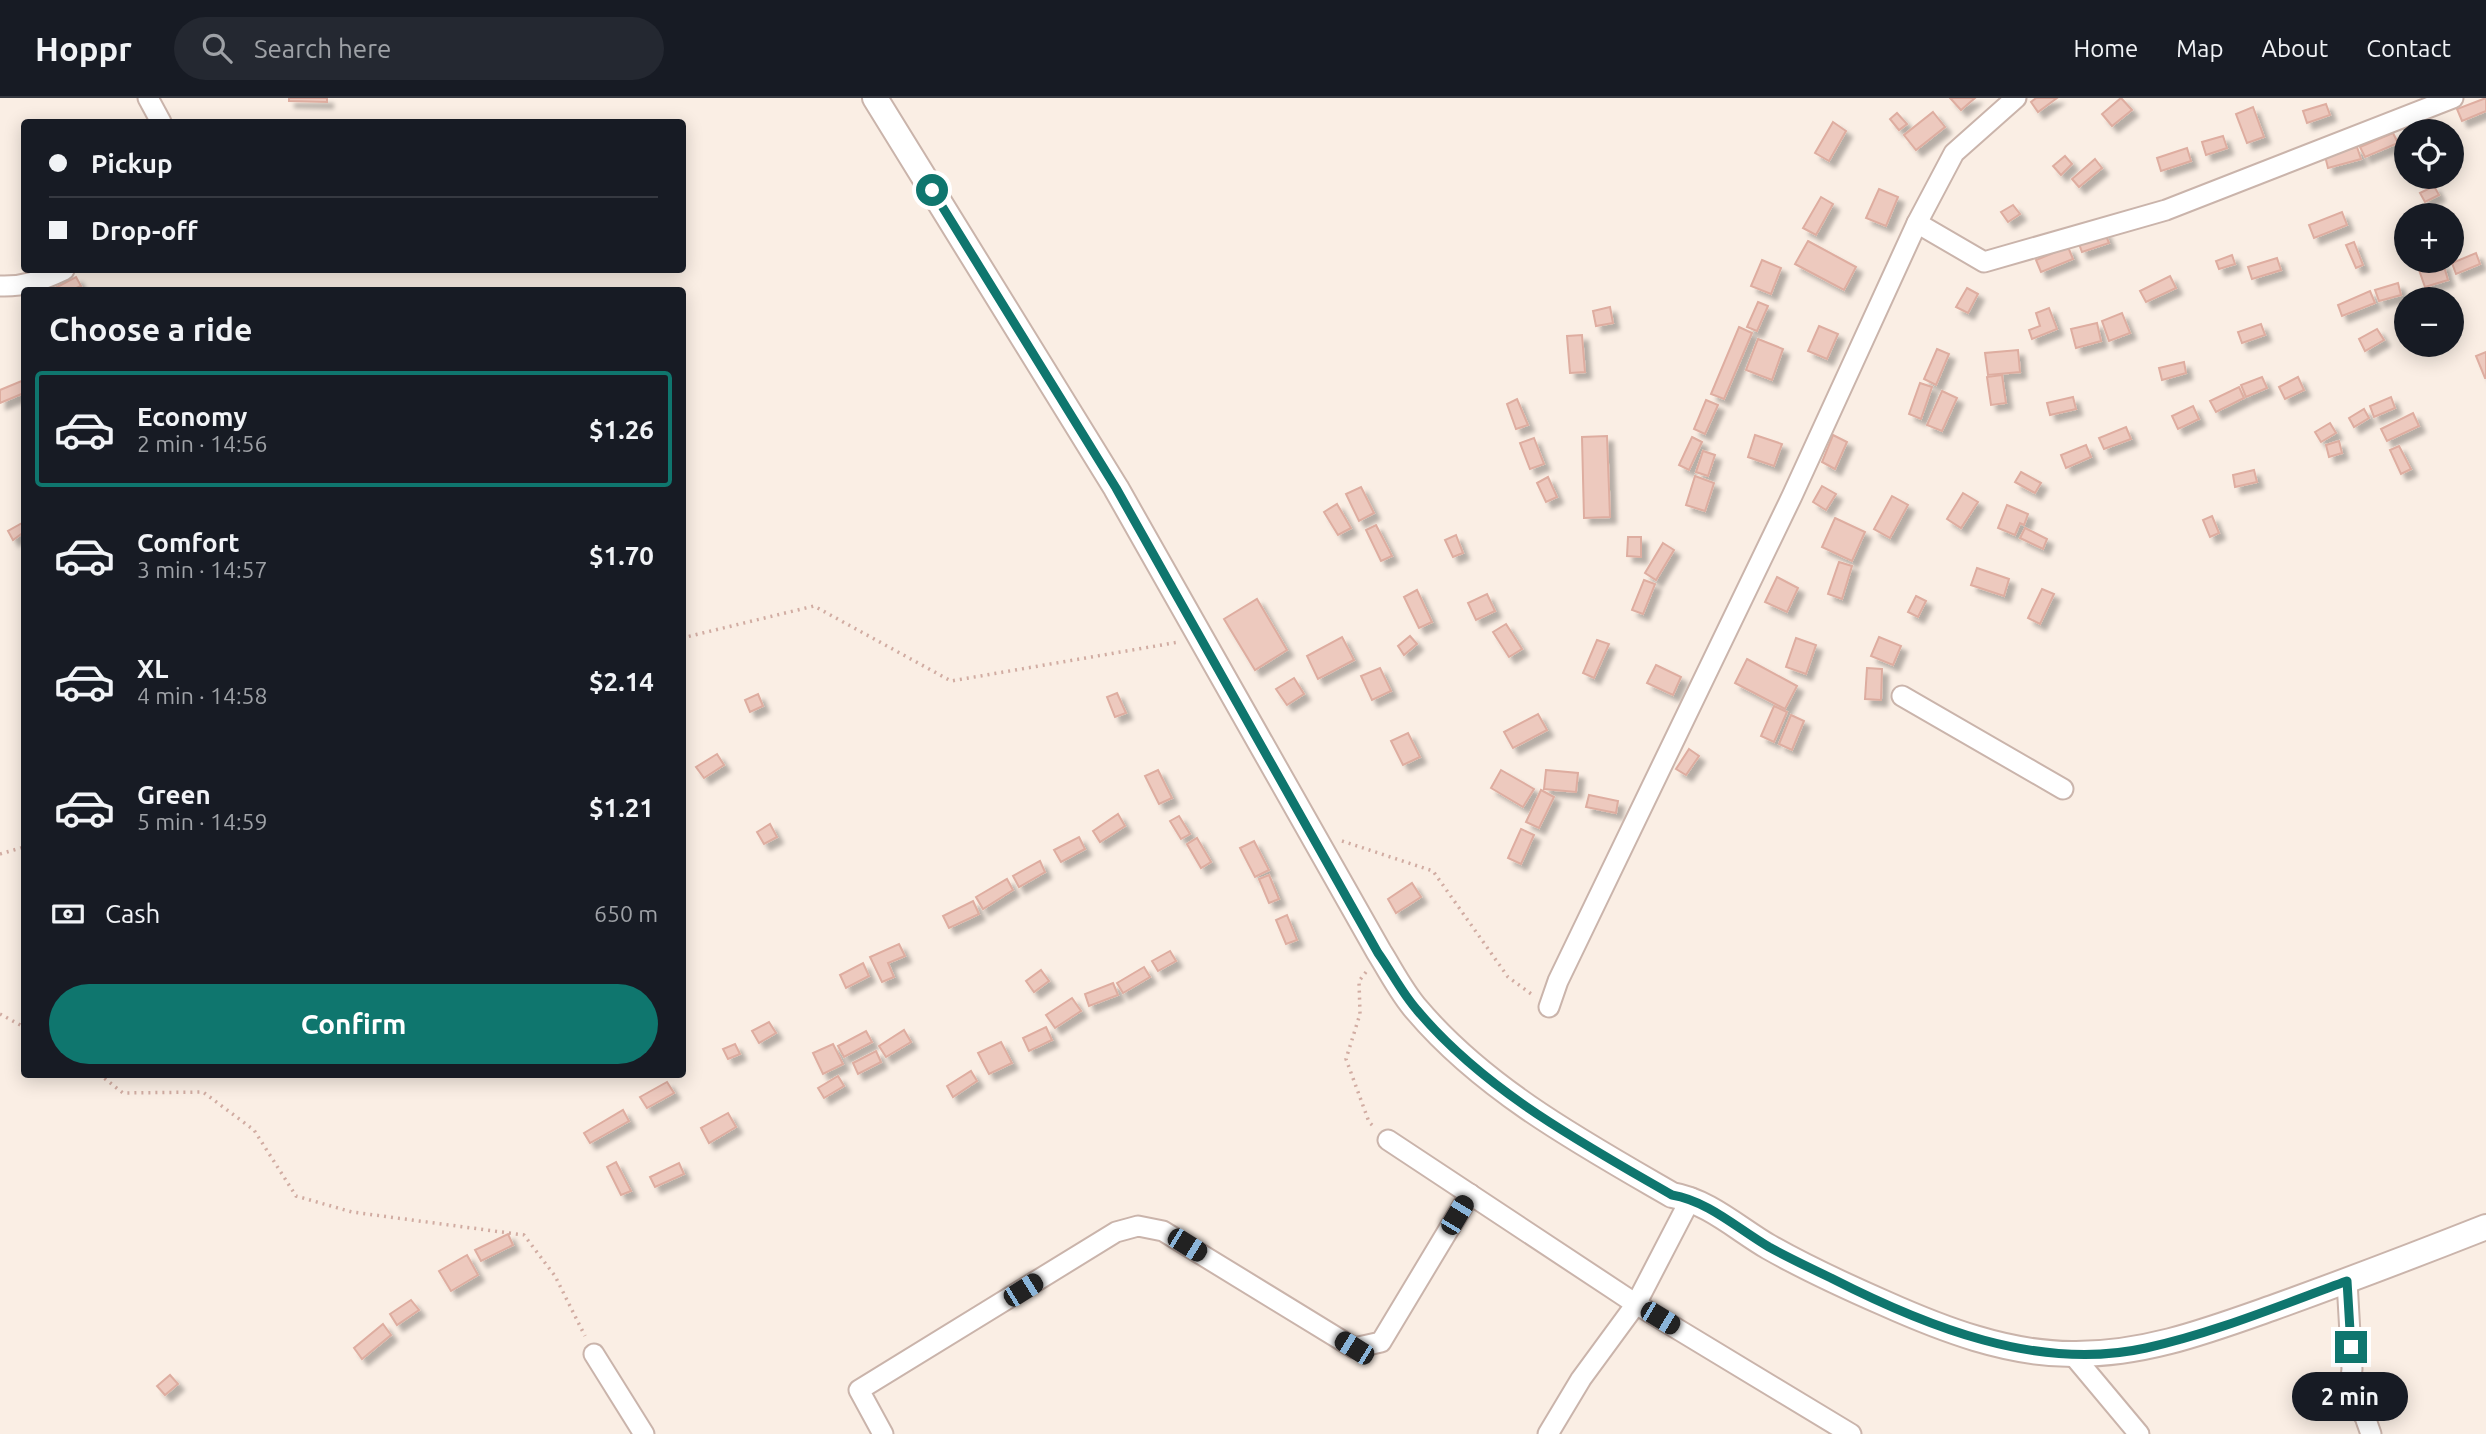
<!DOCTYPE html>
<meta charset="utf-8">
<style>
body{margin:0;font-family:Ubuntu,sans-serif;background:#242831;color:#f1f3f6;height:100vh;display:flex;flex-direction:column;font-size:26px;white-space:nowrap}
*{box-sizing:border-box;margin:0}
p{font-size:23px;color:#9ea1a6}
.icon{flex:none;width:38px;height:38px;fill:none;stroke:currentColor;stroke-width:2;stroke-linecap:round;stroke-linejoin:round}
.map{position:relative;flex:1;overflow:hidden}
.drawer{position:absolute;left:21px;top:189px;width:665px;height:791px;display:flex;flex-direction:column;background:#171b24;border-radius:7px;box-shadow:0 4px 18px #0003}
.drawer>*{flex:none}
.top-card{position:absolute;left:21px;top:21px;width:665px;height:154px;border-radius:7px;box-shadow:0 4px 18px #0003;display:grid;align-content:center;height:154px;padding:0 28px;background:#171b24}
.buttons{position:absolute;left:2394px;top:21px;display:grid;gap:14px}
.buttons a{display:grid;place-items:center;width:70px;height:70px;border-radius:50%;background:#171b24;box-shadow:0 4px 18px #0003;font-size:35px}
.end{position:absolute;width:32px;height:32px;margin:-16px;border:9px solid #0f766e;background:#fff;box-shadow:0 0 0 4px #fff}
.from{border-radius:50%}
.bubble{position:absolute;height:49px;border-radius:24px;background:#171b24;box-shadow:0 4px 18px #0003;font-size:23px;font-weight:700;line-height:49px;text-align:center}
.car{position:absolute;width:21px;height:42px;margin:-21px -10px;border-radius:9px;box-shadow:0 0 5px 2px #0007;background:linear-gradient(#222 24%,#8ab4d8 0 40%,#222 0 76%,#8ab4d8 0 86%,#222 0)}
.top-card b{display:flex;align-items:center;gap:24px;height:66px;font-size:26px}
.top-card b+b{border-top:2px solid #363941}
.top-card i{width:18px;height:18px;background:#f1f3f6}
ul{padding:0;list-style:none}
li{display:flex;align-items:center;gap:21px;height:116px;margin:0 14px 10px;padding:0 14px;border:4px solid transparent;border-radius:7px}
li div{flex:1}
li b{display:block;font-size:26px}
li em{font-style:normal;font-weight:700}
li.on{border-color:#0f766e}
li>.icon{width:63px;height:63px;stroke-width:1.5}
h2{padding:0 28px;font-size:32px;line-height:84px}
.pay{display:flex;align-items:center;gap:18px;height:77px;padding:0 28px;font-size:26px}
.pay p{margin-inline-start:auto}
.button{display:flex;gap:14px;margin-top:auto;padding:14px 28px}
.button a{flex:1;height:80px;border-radius:42px;background:#0f766e;color:#fff;font-size:28px;font-weight:700;line-height:80px;text-align:center}
header{display:flex;align-items:center;gap:42px;box-sizing:border-box;height:98px;padding:0 35px;background:#171b24;border-bottom:2px solid #363941}
header strong{font-size:33px}
nav{display:flex;gap:38px;margin-inline-start:auto;font-size:24px}
.search{width:490px;height:63px;background:#242831;display:flex;align-items:center;gap:18px;box-sizing:border-box;padding:0 24px;border-radius:38px;color:#9ea1a6;font-size:26px}
.map>svg:first-child{display:block}
</style>
<header>
<strong>Hoppr</strong>
<div class="search"><svg class="icon" aria-label="search" viewBox="0 0 24 24"><circle cx="10" cy="10" r="6"/><path d="M15 15l6 6"/></svg>Search here</div>
<nav><a>Home</a><a>Map</a><a>About</a><a>Contact</a></nav>
</header>
<div class="map">
<svg width="2486" height="1336" viewBox="0 0 2486 1336">
<defs>
<filter id="shadow"><feDropShadow dx="6" dy="6" stdDeviation="2" flood-color="#0004"/></filter>
</defs>
<rect width="100%" height="100%" fill="#faeee4"/>
<g fill="#edc9be" stroke="#deada0" stroke-width="2" filter="url(#shadow)">
<polygon points="289,0 327,0 327,4 289,3"/>
<polygon points="1950,0 1975,0 1961,12"/>
<polygon points="2036,0 2057,0 2038,14 2031,4"/>
<polygon points="2121,0 2132,12 2112,28 2102,16"/>
<polygon points="2486,0 2486,13 2462,23 2457,11"/>
<polygon points="2326,6 2330,17 2307,25 2303,13"/>
<polygon points="2253,9 2264,39 2247,45 2236,16"/>
<polygon points="1933,14 1945,29 1916,52 1904,37"/>
<polygon points="1897,15 1907,26 1899,32 1890,21"/>
<polygon points="1833,24 1846,33 1829,63 1815,55"/>
<polygon points="2393,35 2398,45 2365,59 2360,49"/>
<polygon points="2223,38 2227,50 2206,57 2202,44"/>
<polygon points="2357,49 2361,61 2328,70 2325,58"/>
<polygon points="2187,50 2191,63 2161,73 2157,60"/>
<polygon points="2065,58 2072,66 2061,77 2053,68"/>
<polygon points="2095,61 2102,70 2079,89 2072,81"/>
<polygon points="2434,88 2439,97 2425,104 2420,95"/>
<polygon points="1879,91 1898,99 1886,128 1866,120"/>
<polygon points="1821,99 1833,106 1816,137 1803,130"/>
<polygon points="2013,107 2020,116 2008,124 2001,114"/>
<polygon points="2342,114 2347,127 2314,140 2309,127"/>
<polygon points="2104,133 2109,145 2082,154 2078,143"/>
<polygon points="1808,143 1856,169 1844,192 1795,166"/>
<polygon points="2354,144 2363,167 2356,170 2346,147"/>
<polygon points="2068,149 2073,161 2041,174 2036,162"/>
<polygon points="2476,155 2480,166 2456,176 2452,165"/>
<polygon points="2232,157 2235,166 2219,171 2216,163"/>
<polygon points="2277,160 2281,172 2252,181 2248,169"/>
<polygon points="1762,162 1781,170 1771,196 1751,188"/>
<polygon points="2443,165 2448,182 2425,189 2419,172"/>
<polygon points="2170,178 2176,190 2146,204 2140,193"/>
<polygon points="76,179 81,188 72,192 56,192 55,190"/>
<polygon points="2398,185 2401,197 2379,203 2375,192"/>
<polygon points="1967,190 1978,196 1968,215 1956,209"/>
<polygon points="2370,193 2375,205 2342,218 2338,207"/>
<polygon points="1758,204 1768,208 1757,233 1747,229"/>
<polygon points="1610,209 1613,225 1596,228 1593,213"/>
<polygon points="2049,210 2057,231 2032,241 2029,232 2040,228 2036,215"/>
<polygon points="2122,215 2130,235 2109,243 2102,223"/>
<polygon points="2097,225 2101,243 2076,250 2071,231"/>
<polygon points="2261,226 2265,237 2242,245 2238,234"/>
<polygon points="1819,228 1838,236 1827,261 1808,253"/>
<polygon points="1739,229 1752,235 1724,301 1711,296"/>
<polygon points="2377,231 2384,242 2365,253 2359,241"/>
<polygon points="1582,237 1585,274 1570,275 1567,238"/>
<polygon points="1758,241 1783,251 1772,282 1746,272"/>
<polygon points="1937,251 1949,256 1936,287 1924,281"/>
<polygon points="2018,252 2020,274 1988,277 1985,255"/>
<polygon points="2486,254 2486,280 2485,280 2476,258"/>
<polygon points="2184,264 2186,275 2162,282 2159,270"/>
<polygon points="2002,277 2006,305 1991,307 1987,279"/>
<polygon points="2262,279 2267,290 2246,299 2241,287"/>
<polygon points="2298,279 2304,292 2285,301 2279,289"/>
<polygon points="24,282 24,295 0,305 0,292"/>
<polygon points="1920,285 1932,289 1921,321 1909,316"/>
<polygon points="2239,289 2244,300 2216,314 2210,303"/>
<polygon points="1942,293 1957,300 1942,333 1927,327"/>
<polygon points="2073,299 2076,311 2050,317 2047,305"/>
<polygon points="2391,299 2395,310 2374,319 2370,308"/>
<polygon points="1517,301 1528,327 1516,331 1507,306"/>
<polygon points="1706,302 1718,307 1705,336 1694,331"/>
<polygon points="2193,308 2199,321 2178,331 2172,318"/>
<polygon points="2364,311 2369,320 2354,329 2349,320"/>
<polygon points="2413,315 2419,328 2387,343 2381,331"/>
<polygon points="2330,325 2336,335 2321,344 2315,334"/>
<polygon points="2126,329 2131,341 2104,351 2099,340"/>
<polygon points="1755,337 1782,346 1774,368 1748,359"/>
<polygon points="1833,337 1847,344 1835,371 1822,364"/>
<polygon points="1607,338 1610,419 1584,420 1582,339"/>
<polygon points="1692,339 1702,344 1689,372 1679,367"/>
<polygon points="1534,340 1544,366 1530,371 1520,345"/>
<polygon points="2339,343 2342,355 2329,359 2326,347"/>
<polygon points="2086,347 2091,359 2066,370 2061,357"/>
<polygon points="2399,348 2411,371 2401,376 2390,352"/>
<polygon points="1703,353 1715,357 1708,378 1696,374"/>
<polygon points="2254,372 2257,384 2235,389 2233,377"/>
<polygon points="2021,374 2041,385 2035,395 2015,384"/>
<polygon points="1695,378 1714,385 1705,413 1686,407"/>
<polygon points="1548,379 1557,399 1546,404 1537,385"/>
<polygon points="1822,388 1836,396 1826,412 1813,404"/>
<polygon points="1361,389 1374,415 1359,423 1346,396"/>
<polygon points="1963,395 1978,404 1961,430 1947,421"/>
<polygon points="1892,398 1908,407 1890,440 1874,431"/>
<polygon points="1337,406 1351,430 1338,437 1324,414"/>
<polygon points="2007,407 2028,416 2024,427 2020,425 2015,437 1998,430"/>
<polygon points="2212,418 2219,435 2210,439 2203,422"/>
<polygon points="1835,420 1865,434 1852,463 1822,449"/>
<polygon points="24,424 24,434 13,442 8,433"/>
<polygon points="1376,427 1392,458 1381,463 1366,432"/>
<polygon points="2025,430 2047,441 2043,451 2020,440"/>
<polygon points="1456,437 1463,455 1453,459 1445,442"/>
<polygon points="1628,439 1641,439 1641,459 1627,458"/>
<polygon points="1663,445 1674,452 1656,482 1645,475"/>
<polygon points="1839,464 1852,468 1842,501 1828,496"/>
<polygon points="1977,470 2009,481 2004,498 1971,487"/>
<polygon points="1777,479 1798,490 1787,514 1765,504"/>
<polygon points="1644,482 1655,486 1643,516 1632,512"/>
<polygon points="2042,491 2054,496 2040,526 2028,520"/>
<polygon points="1417,492 1432,524 1419,530 1404,499"/>
<polygon points="1487,496 1495,513 1476,522 1468,505"/>
<polygon points="1916,498 1926,503 1918,519 1908,514"/>
<polygon points="1257,501 1287,552 1255,572 1224,521"/>
<polygon points="1506,526 1522,551 1509,559 1493,534"/>
<polygon points="1410,538 1417,546 1404,557 1398,548"/>
<polygon points="1342,539 1354,562 1318,581 1307,558"/>
<polygon points="1879,539 1901,548 1893,567 1871,558"/>
<polygon points="1796,540 1816,547 1806,576 1786,569"/>
<polygon points="1597,542 1609,546 1594,580 1583,575"/>
<polygon points="1747,561 1797,588 1785,611 1735,585"/>
<polygon points="1656,567 1681,579 1673,597 1647,585"/>
<polygon points="1380,570 1391,593 1372,602 1361,578"/>
<polygon points="1867,570 1882,571 1881,602 1865,601"/>
<polygon points="1294,580 1304,596 1287,607 1276,591"/>
<polygon points="1117,595 1126,615 1115,619 1107,599"/>
<polygon points="758,596 763,608 750,614 745,602"/>
<polygon points="1774,608 1787,614 1774,644 1761,638"/>
<polygon points="1538,616 1547,632 1513,650 1504,634"/>
<polygon points="1791,617 1804,623 1792,652 1779,646"/>
<polygon points="1408,635 1420,659 1403,667 1391,643"/>
<polygon points="1689,651 1699,658 1686,677 1676,671"/>
<polygon points="717,656 724,667 704,680 696,669"/>
<polygon points="1158,672 1172,700 1159,706 1145,678"/>
<polygon points="1501,672 1534,691 1523,709 1491,690"/>
<polygon points="1546,672 1578,675 1576,694 1544,691"/>
<polygon points="1541,692 1554,699 1539,730 1526,724"/>
<polygon points="1589,697 1618,703 1616,715 1586,709"/>
<polygon points="1118,716 1125,728 1100,744 1093,733"/>
<polygon points="1179,718 1190,736 1181,741 1170,723"/>
<polygon points="770,726 777,739 764,746 757,734"/>
<polygon points="1521,731 1534,737 1521,766 1508,760"/>
<polygon points="1079,739 1085,751 1061,764 1054,752"/>
<polygon points="1197,740 1211,764 1201,770 1187,746"/>
<polygon points="1254,743 1269,772 1255,779 1240,750"/>
<polygon points="1040,763 1045,774 1019,789 1013,778"/>
<polygon points="1269,777 1279,801 1269,805 1259,781"/>
<polygon points="1007,781 1013,792 983,811 976,799"/>
<polygon points="1412,785 1421,799 1396,815 1388,801"/>
<polygon points="973,803 979,816 949,830 943,818"/>
<polygon points="1287,817 1297,842 1286,846 1276,822"/>
<polygon points="899,846 905,858 888,865 894,879 882,884 870,859"/>
<polygon points="1170,853 1176,863 1158,873 1152,863"/>
<polygon points="863,865 869,878 846,890 840,877"/>
<polygon points="1144,869 1150,879 1123,895 1117,885"/>
<polygon points="1041,872 1049,883 1034,894 1026,883"/>
<polygon points="1113,885 1118,897 1089,908 1085,896"/>
<polygon points="1072,900 1081,913 1055,930 1046,917"/>
<polygon points="769,924 776,935 759,945 752,933"/>
<polygon points="1046,929 1052,942 1029,953 1023,940"/>
<polygon points="904,932 911,944 886,959 879,948"/>
<polygon points="866,933 872,944 844,959 838,948"/>
<polygon points="1001,944 1012,965 989,976 978,955"/>
<polygon points="735,946 740,956 728,961 723,951"/>
<polygon points="833,946 843,966 823,976 813,955"/>
<polygon points="876,953 881,964 858,976 853,965"/>
<polygon points="971,973 977,983 953,999 947,988"/>
<polygon points="838,978 844,988 824,1000 818,990"/>
<polygon points="667,984 674,995 647,1010 640,999"/>
<polygon points="623,1012 629,1023 590,1045 584,1035"/>
<polygon points="728,1015 736,1029 709,1045 701,1030"/>
<polygon points="616,1064 631,1093 621,1097 607,1069"/>
<polygon points="679,1065 684,1076 655,1089 650,1079"/>
<polygon points="508,1136 513,1147 481,1163 475,1152"/>
<polygon points="467,1157 478,1177 451,1193 439,1173"/>
<polygon points="411,1202 419,1212 397,1227 390,1216"/>
<polygon points="383,1226 391,1237 362,1261 354,1250"/>
<polygon points="170,1277 178,1286 165,1297 157,1288"/>
</g>
<g fill="none" stroke-linecap="round" stroke-linejoin="round">
<defs>
<g id="minor">
<polyline points="148,0 161,24"/>
<polyline points="1917,125 1984,164 2166,112 2453,0"/>
<path d="M0 188C24 189 43 182 64 172"/>
<polyline points="1902,598 2063,691"/>
<polyline points="1549,909 1558,883 1792,398 1917,125 1954,55 2016,0"/>
<polyline points="1388,1042 1636,1206 1851,1336"/>
<polyline points="2347,1183 2352,1271 2349,1297 2365,1319 2371,1336"/>
<polyline points="594,1256 644,1336"/>
<polyline points="2072,1256 2139,1336"/>
<polyline points="883,1336 859,1292 1116,1134 1138,1128 1163,1133 1354,1250 1381,1244 1470,1096"/>
<polyline points="1548,1336 1581,1281 1636,1206 1691,1100"/>
</g>
<path id="tertiary" d="M875 0 1116 390 1379 854C1391 873 1402 895 1417 912 1485 992 1582 1045 1672 1097 1708 1103 1738 1131 1769 1149 1806 1170 1845 1188 1884 1205 1942 1231 2007 1256 2072 1256 2143 1257 2207 1233 2272 1210 2344 1184 2415 1157 2486 1129"/>
</defs>
<use href="#minor" stroke="#cab4ab" stroke-width="23"/>
<use href="#tertiary" stroke="#cab4ab" stroke-width="28"/>
<g stroke="#d1aca2" stroke-width="3.5" stroke-dasharray="2 5" stroke-linecap="butt">
<polyline points="682,540 814,508 951,583 1179,544"/>
<polyline points="1342,743 1433,773 1508,879 1534,898"/>
<polyline points="0,756 24,749"/>
<polyline points="1366,874 1359,883 1360,916 1346,961 1369,1024 1375,1030"/>
<polyline points="0,916 24,929"/>
<polyline points="99,976 123,995 203,994 254,1032 296,1098 352,1114 524,1137 555,1178 585,1238"/>
</g>
<use href="#minor" stroke="#fff" stroke-width="19"/>
<use href="#tertiary" stroke="#fff" stroke-width="24"/>
</g>
<g fill="none" stroke-linecap="round" stroke-linejoin="round">
<path stroke="#0f766e" stroke-width="9" d="M932 92 1116 390 1378 855C1391 873 1402 895 1417 912 1485 993 1582 1045 1672 1097 1708 1103 1738 1131 1769 1149 1789 1160 1810 1170 1831 1180 1925 1228 2038 1274 2146 1250 2214 1235 2281 1207 2347 1183L2351 1249"/>
</g>
</svg>
<div class="buttons">
<a><svg class="icon" aria-label="locate" viewBox="0 0 24 24"><circle cx="12" cy="12" r="6"/><path d="M12 2v4M12 18v4M2 12h4M18 12h4"/></svg></a>
<a>+</a>
<a>−</a>
</div>
<i class="end from" style="left:932px;top:92px"></i>
<i class="end" style="left:2351px;top:1249px"></i>
<div class="bubble" style="left:2292px;top:1274px;width:116px">2 min</div>
<i class="car" style="left:1457px;top:1117px;rotate:31deg"></i>
<i class="car" style="left:1187px;top:1147px;rotate:122deg"></i>
<i class="car" style="left:1023px;top:1192px;rotate:58deg"></i>
<i class="car" style="left:1660px;top:1220px;rotate:121deg"></i>
<i class="car" style="left:1354px;top:1250px;rotate:302deg"></i>
<div class="top-card">
<b><i class="from"></i>Pickup</b>
<b><i></i>Drop-off</b>
</div>
<section class="drawer">
<h2>Choose a ride</h2>
<ul>
<li class="on"><svg class="icon" aria-label="car" viewBox="0 0 24 24"><path d="M5 17H2v-5l4-1 3-4h7l3 4 3 1v5h-3M9 17h6M6 11h13"/><circle cx="7" cy="17" r="2"/><circle cx="17" cy="17" r="2"/></svg><div><b>Economy</b><p>2 min · 14:56</p></div><em>$1.26</em></li>
<li><svg class="icon" aria-label="car" viewBox="0 0 24 24"><path d="M5 17H2v-5l4-1 3-4h7l3 4 3 1v5h-3M9 17h6M6 11h13"/><circle cx="7" cy="17" r="2"/><circle cx="17" cy="17" r="2"/></svg><div><b>Comfort</b><p>3 min · 14:57</p></div><em>$1.70</em></li>
<li><svg class="icon" aria-label="car" viewBox="0 0 24 24"><path d="M5 17H2v-5l4-1 3-4h7l3 4 3 1v5h-3M9 17h6M6 11h13"/><circle cx="7" cy="17" r="2"/><circle cx="17" cy="17" r="2"/></svg><div><b>XL</b><p>4 min · 14:58</p></div><em>$2.14</em></li>
<li><svg class="icon" aria-label="car" viewBox="0 0 24 24"><path d="M5 17H2v-5l4-1 3-4h7l3 4 3 1v5h-3M9 17h6M6 11h13"/><circle cx="7" cy="17" r="2"/><circle cx="17" cy="17" r="2"/></svg><div><b>Green</b><p>5 min · 14:59</p></div><em>$1.21</em></li>
</ul>
<div class="pay"><svg class="icon" aria-label="cash" viewBox="0 0 24 24"><path d="M3 7h18v10H3z"/><circle cx="12" cy="12" r="2"/></svg>Cash<p>650 m</p></div>
<div class="button"><a>Confirm</a></div>
</section>
</div>
